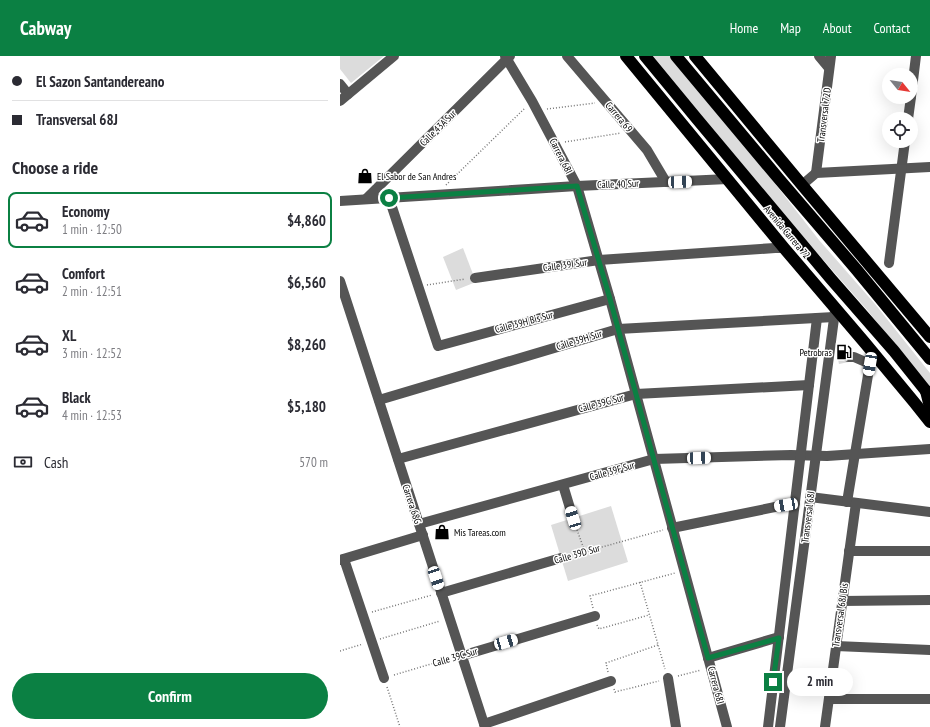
<!DOCTYPE html>
<meta charset="utf-8">
<style>
body{margin:0;font-family:"PT Sans Narrow",sans-serif;background:#f7f7f7;color:#2b2b33;height:100vh;display:flex;flex-direction:column;font-size:15px;white-space:nowrap}
*{box-sizing:border-box;margin:0}
p{font-size:13px;color:#7c7c81}
.icon{flex:none;width:22px;height:22px;fill:none;stroke:currentColor;stroke-width:2;stroke-linecap:round;stroke-linejoin:round}
.map{position:relative;flex:1;overflow:hidden}
.sheet{display:flex;flex-direction:column;background:#fff;width:340px}
.sheet>*{flex:none}
.banner{display:grid;align-content:center;height:88px;padding:0 12px;background:#fff}
.needle{width:26px;rotate:120deg}
.buttons{position:absolute;left:542px;top:12px;display:grid;gap:8px}
.buttons a{display:grid;place-items:center;width:36px;height:36px;border-radius:50%;background:#fff;box-shadow:0 4px 16px #0002;font-size:20px}
.end{position:absolute;width:18px;height:18px;margin:-9px;border:5px solid #0b8043;background:#fff;box-shadow:0 0 0 2px #fff}
.from{border-radius:50%}
.bubble{position:absolute;height:28px;border-radius:14px;background:#fff;box-shadow:0 4px 16px #0002;font-size:13px;font-weight:700;line-height:28px;text-align:center}
.car{position:absolute;width:12px;height:24px;margin:-12px -6px;border-radius:5px;box-shadow:0 0 3px 1px #0007;background:linear-gradient(#fff 24%,#345 0 40%,#fff 0 76%,#345 0 86%,#fff 0)}
.banner b{display:flex;align-items:center;gap:14px;height:38px;font-size:15px}
.banner b+b{border-top:1px solid #e1e1e2}
.banner i{width:10px;height:10px;background:#2b2b33}
ul{padding:0;list-style:none}
li{display:flex;align-items:center;gap:12px;height:56px;margin:0 8px 6px;padding:0 4px;border:2px solid transparent;border-radius:8px}
li div{flex:1}
li b{display:block;font-size:15px}
li em{font-style:normal;font-weight:700}
li.selected{border-color:#0b8043}
li>.icon{width:36px;height:36px;stroke-width:1.5}
h2{padding:0 12px;font-size:18px;line-height:48px}
.pay{display:flex;align-items:center;gap:10px;height:44px;padding:0 12px;font-size:15px}
.pay p{margin-inline-start:auto}
.primary-button{display:flex;gap:8px;margin-top:auto;padding:8px 12px}
.primary-button a{flex:1;height:46px;border-radius:24px;background:#0b8043;color:#fff;font-size:16px;font-weight:700;line-height:46px;text-align:center}
header{display:flex;align-items:center;gap:24px;box-sizing:border-box;height:56px;padding:0 20px;background:#0b8043;color:#fff}
header strong{font-size:19px}
nav{display:flex;gap:22px;margin-inline-start:auto;font-size:14px}
main{display:flex;flex:1;min-height:0}
.map>svg:first-child{display:block}
</style>
<header>
<strong>Cabway</strong>
<nav><a>Home</a><a>Map</a><a>About</a><a>Contact</a></nav>
</header>
<main>
<section class="sheet">
<div class="banner">
<b><i class="from"></i>El Sazon Santandereano</b>
<b><i></i>Transversal 68J</b>
</div>
<h2>Choose a ride</h2>
<ul>
<li class="selected"><svg class="icon" aria-label="car" viewBox="0 0 24 24"><path d="M5 17H2v-5l4-1 3-4h7l3 4 3 1v5h-3M9 17h6M6 11h13"/><circle cx="7" cy="17" r="2"/><circle cx="17" cy="17" r="2"/></svg><div><b>Economy</b><p>1 min · 12:50</p></div><em>$4,860</em></li>
<li><svg class="icon" aria-label="car" viewBox="0 0 24 24"><path d="M5 17H2v-5l4-1 3-4h7l3 4 3 1v5h-3M9 17h6M6 11h13"/><circle cx="7" cy="17" r="2"/><circle cx="17" cy="17" r="2"/></svg><div><b>Comfort</b><p>2 min · 12:51</p></div><em>$6,560</em></li>
<li><svg class="icon" aria-label="car" viewBox="0 0 24 24"><path d="M5 17H2v-5l4-1 3-4h7l3 4 3 1v5h-3M9 17h6M6 11h13"/><circle cx="7" cy="17" r="2"/><circle cx="17" cy="17" r="2"/></svg><div><b>XL</b><p>3 min · 12:52</p></div><em>$8,260</em></li>
<li><svg class="icon" aria-label="car" viewBox="0 0 24 24"><path d="M5 17H2v-5l4-1 3-4h7l3 4 3 1v5h-3M9 17h6M6 11h13"/><circle cx="7" cy="17" r="2"/><circle cx="17" cy="17" r="2"/></svg><div><b>Black</b><p>4 min · 12:53</p></div><em>$5,180</em></li>
</ul>
<div class="pay"><svg class="icon" aria-label="cash" viewBox="0 0 24 24"><path d="M3 7h18v10H3z"/><circle cx="12" cy="12" r="2"/></svg>Cash<p>570 m</p></div>
<div class="primary-button"><a>Confirm</a></div>
</section>
<div class="map">
<svg width="590" height="671" viewBox="0 0 590 671">
<rect width="100%" height="100%" fill="#fff"/>
<g fill="#dcdcdc">
<polygon points="0,0 44,0 11,27 0,13"/>
<polygon points="311,0 331,0 411,97 479,184 535,248 590,317 590,333 528,255 422,134"/>
<polygon points="123,192 136,226 116,234 103,201"/>
<polygon points="271,450 288,506 228,525 211,469"/>
</g>
<g fill="none" stroke-linecap="round" stroke-linejoin="round">
<polyline stroke="#d9d9d9" stroke-width="10" stroke-dasharray="10 5" stroke-linecap="butt" points="498,303 508,301"/>
<g stroke="#777" stroke-width="1.5" stroke-dasharray="1 2" stroke-linecap="butt">
<polyline points="207,53 255,47"/>
<polyline points="225,86 281,77"/>
<polyline points="106,129 185,52"/>
<polyline points="87,229 125,223"/>
<polyline points="236,471 245,496"/>
<polyline points="230,500 323,474"/>
<polyline points="300,526 325,613"/>
<polyline points="253,552 250,540 335,517"/>
<polyline points="32,556 92,539"/>
<polyline points="257,569 259,573 309,559"/>
<polyline points="40,583 100,565"/>
<polyline points="0,595 23,588"/>
<polyline points="268,616 266,607 318,589"/>
<polyline points="54,619 111,602"/>
<polyline points="338,620 361,614"/>
<polyline points="47,631 60,671"/>
<polyline points="274,633 275,636 319,625"/>
</g>
<g stroke="#555" stroke-width="10">
<polyline points="165,0 192,45 237,130 270,243 387,671"/>
<polyline points="227,0 307,94 326,126"/>
<polyline points="479,0 489,12"/>
<polyline points="0,28 8,38"/>
<polyline points="571,41 576,0"/>
<polyline points="0,45 54,0"/>
<polyline points="568,63 571,41"/>
<polyline points="476,117 491,0"/>
<polyline points="462,129 476,117 590,111"/>
<polyline points="49,142 98,290 270,243"/>
<polyline points="26,143 170,0"/>
<polyline points="0,145 237,130 388,123"/>
<polyline points="549,207 565,85"/>
<polyline points="135,222 259,204 435,192 444,192"/>
<polyline points="0,225 145,671"/>
<polyline points="508,301 514,301 530,308"/>
<polyline points="39,344 278,273 494,261"/>
<polyline points="58,403 296,338 469,329"/>
<polyline points="223,429 233,462"/>
<polyline points="470,441 590,456"/>
<polyline points="507,446 532,295"/>
<polyline points="79,468 314,403 451,399 487,400 590,393"/>
<polyline points="332,472 455,447"/>
<polyline points="509,495 590,495"/>
<polyline points="4,503 44,622"/>
<polyline points="0,504 83,479"/>
<polyline points="101,537 221,502"/>
<polyline points="502,545 590,544"/>
<polyline points="496,590 590,594"/>
<polyline points="121,600 255,560"/>
<polyline points="368,602 439,581"/>
<polyline points="328,622 336,671"/>
<polyline points="489,643 590,643"/>
<polyline points="144,668 271,625"/>
<polyline points="428,671 477,262"/>
<polyline points="440,671 495,255"/>
<polyline points="485,671 516,447"/>
</g>
<g stroke="#000" stroke-width="12">
<polyline points="286,0 444,192 525,287 574,346 590,366"/>
<polyline points="305,0 357,63 491,223 554,295 590,340"/>
<polyline points="336,0 439,123 516,213 590,303"/>
<polyline points="355,0 462,129 590,281"/>
<polyline points="586,335 590,351"/>
</g>
</g>
<g fill="none" stroke-linecap="round" stroke-linejoin="round">
<polyline stroke="#0b8043" stroke-width="5" points="49,142 237,130 270,243 368,602 439,582 433,626"/>
</g>
<defs>
<symbol id="shop-bare" viewBox="-9 -9 18 18"><path d="M-5-2.5h2.3a2.7 3.5 0 0 1 5.4 0H5L5.5 6h-11ZM-1.5-2.5h3a1.5 2.3 0 0 0-3 0Z" fill="#000" stroke="#fff" stroke-width="2.5" paint-order="stroke"/></symbol>
<symbol id="fuel-bare" viewBox="-9 -9 18 18"><path d="M-5.5-6h7V0h2V4h1.3V-2.5L3-4.5l.8-.8L6-3V5H2.5V1h-1V6h-7ZM-4.2-4.7v3.2H.2V-4.7Z" fill="#000" stroke="#fff" stroke-width="2.5" paint-order="stroke"/></symbol>
</defs>
<g fill-rule="evenodd">
<use href="#shop-bare" x="14" y="109" width="22" height="22"/>
<use href="#fuel-bare" x="493" y="285" width="22" height="22"/>
<use href="#shop-bare" x="91" y="465" width="22" height="22"/>
</g>
<g text-anchor="middle" dominant-baseline="central" stroke-width="3" stroke-linejoin="round" paint-order="stroke">
<g font-size="10" fill="#000" stroke="#fff">
<text transform="translate(484 59) rotate(-83)">Transversal 72D</text>
<text transform="translate(279 61) rotate(50)">Carrera 69</text>
<text transform="translate(98 72) rotate(-45)">Calle 43A Sur</text>
<text transform="translate(221 100) rotate(63)">Carrera 68I</text>
<text transform="translate(278 128) rotate(-2)">Calle 40 Sur</text>
<text transform="translate(447 176) rotate(50)">Avenida Carrera 72</text>
<text transform="translate(225 209) rotate(-8)">Calle 39I Sur</text>
<text transform="translate(184 266) rotate(-15)">Calle 39H Bis Sur</text>
<text transform="translate(239 284) rotate(-17)">Calle 39H Sur</text>
<text transform="translate(261 347) rotate(-15)">Calle 39G Sur</text>
<text transform="translate(272 415) rotate(-16)">Calle 39F Sur</text>
<text transform="translate(72 448) rotate(72)">Carrera 68G</text>
<text transform="translate(468 461) rotate(-83)">Transversal 68J</text>
<text transform="translate(237 498) rotate(-16)">Calle 39D Sur</text>
<text transform="translate(500 559) rotate(-82)">Transversal 68J Bis</text>
<text transform="translate(115 601) rotate(-16)">Calle 39C Sur</text>
<text transform="translate(376 629) rotate(75)">Carrera 68I</text>
</g>
<g font-size="10" fill="#000" stroke="#fff" text-anchor="start">
<text x="37" y="120">El Sabor de San Andres</text>
<text x="492" y="296" text-anchor="end">Petrobras</text>
<text x="114" y="476">Mis Tareas.com</text>
</g>
</g>
</svg>
<div class="buttons">
<a><svg class="needle" viewBox="-14 -14 28 28"><path d="M0-13l5 13h-10z" fill="#e53935"/><path d="M0 13l5-13h-10z" fill="#7c7c81"/></svg></a>
<a><svg class="icon" aria-label="locate" viewBox="0 0 24 24"><circle cx="12" cy="12" r="6"/><path d="M12 2v4M12 18v4M2 12h4M18 12h4"/></svg></a>
</div>
<i class="end from" style="left:49px;top:142px"></i>
<i class="end" style="left:433px;top:626px"></i>
<div class="bubble" style="left:447px;top:612px;width:66px">2 min</div>
<i class="car" style="left:340px;top:126px;rotate:88deg"></i>
<i class="car" style="left:530px;top:308px;rotate:190deg"></i>
<i class="car" style="left:359px;top:402px;rotate:88deg"></i>
<i class="car" style="left:446px;top:449px;rotate:260deg"></i>
<i class="car" style="left:233px;top:462px;rotate:343deg"></i>
<i class="car" style="left:96px;top:522px;rotate:162deg"></i>
<i class="car" style="left:166px;top:586px;rotate:74deg"></i>
</div>
</main>
